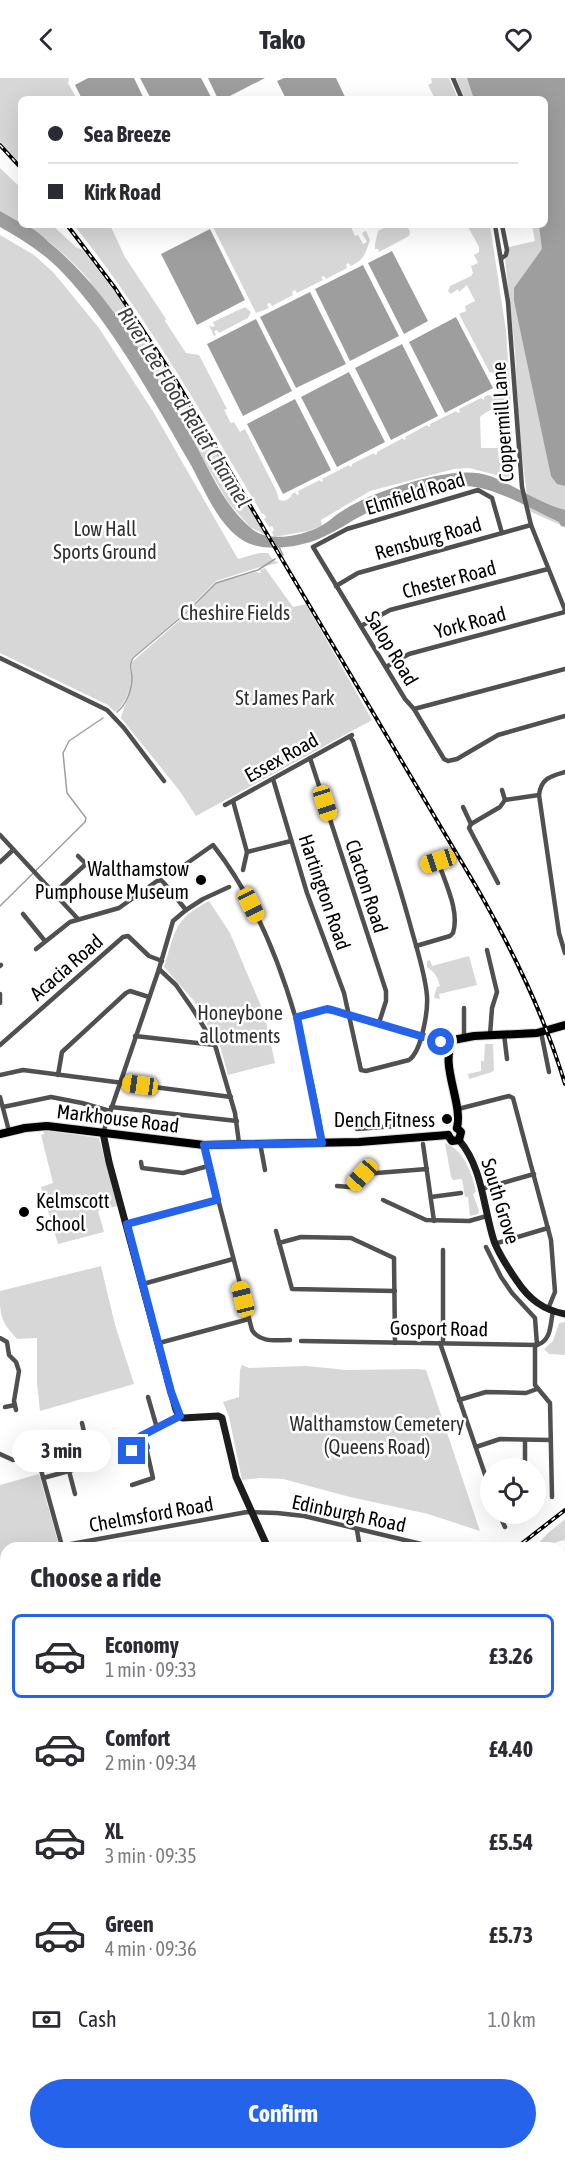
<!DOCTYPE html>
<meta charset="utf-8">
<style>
body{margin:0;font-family:"Asap Condensed",sans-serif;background:#f7f7f7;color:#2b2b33;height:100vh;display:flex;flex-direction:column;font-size:22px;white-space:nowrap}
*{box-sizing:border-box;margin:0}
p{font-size:20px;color:#7c7c81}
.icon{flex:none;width:33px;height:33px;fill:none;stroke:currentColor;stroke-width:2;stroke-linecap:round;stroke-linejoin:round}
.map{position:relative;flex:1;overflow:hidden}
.sheet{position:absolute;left:0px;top:1464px;width:566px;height:618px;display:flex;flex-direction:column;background:#fff;border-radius:18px 18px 0 0;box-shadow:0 6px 24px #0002}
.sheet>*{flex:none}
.hud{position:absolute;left:18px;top:18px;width:530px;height:132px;border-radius:9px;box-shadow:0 6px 24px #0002;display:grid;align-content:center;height:132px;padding:0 30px;background:#fff}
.tools{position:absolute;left:480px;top:1380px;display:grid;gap:12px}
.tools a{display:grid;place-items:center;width:66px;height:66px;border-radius:50%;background:#fff;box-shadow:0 6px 24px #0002;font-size:30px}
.end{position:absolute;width:27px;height:27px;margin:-14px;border:8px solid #2563eb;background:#fff;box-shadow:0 0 0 3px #fff}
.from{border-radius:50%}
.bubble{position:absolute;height:42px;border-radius:21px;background:#fff;box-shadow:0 6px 24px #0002;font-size:20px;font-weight:700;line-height:42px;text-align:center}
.car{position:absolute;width:18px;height:36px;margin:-18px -9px;border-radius:8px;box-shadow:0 0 4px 2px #0007;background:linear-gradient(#f5c518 24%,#345 0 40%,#f5c518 0 76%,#345 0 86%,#f5c518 0)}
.hud b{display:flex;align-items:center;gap:21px;height:57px;font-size:22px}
.hud b+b{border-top:2px solid #e1e1e2}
.hud i{width:15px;height:15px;background:#2b2b33}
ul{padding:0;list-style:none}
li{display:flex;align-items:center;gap:18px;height:84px;margin:0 12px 9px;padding:0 18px;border:3px solid transparent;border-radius:9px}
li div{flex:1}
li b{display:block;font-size:22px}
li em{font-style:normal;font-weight:700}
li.active{border-color:#2563eb}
li>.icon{width:54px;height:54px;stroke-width:1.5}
h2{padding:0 30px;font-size:27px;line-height:72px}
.pay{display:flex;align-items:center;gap:15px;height:66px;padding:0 30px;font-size:22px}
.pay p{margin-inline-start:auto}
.action{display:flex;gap:12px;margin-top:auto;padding:12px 30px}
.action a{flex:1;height:69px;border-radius:36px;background:#2563eb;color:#fff;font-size:24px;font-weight:700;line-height:69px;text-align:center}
header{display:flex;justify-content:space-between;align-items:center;height:78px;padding:0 30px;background:#fff;font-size:27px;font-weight:700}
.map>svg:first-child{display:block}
</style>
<header><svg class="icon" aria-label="back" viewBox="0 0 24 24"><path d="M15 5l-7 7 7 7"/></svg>Tako<svg class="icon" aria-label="heart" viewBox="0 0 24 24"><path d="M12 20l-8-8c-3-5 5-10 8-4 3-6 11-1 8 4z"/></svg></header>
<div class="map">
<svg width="565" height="2082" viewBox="0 0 565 2082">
<rect width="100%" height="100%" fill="#fff"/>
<g fill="#d7d7d7">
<polygon points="0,0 69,0 68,5 77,21 21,21 21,86 0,64"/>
<polygon points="431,0 449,0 458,21 435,21 428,7 432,5"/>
<polygon points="456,0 565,0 565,449 529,433 519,354 515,273 505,181 509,177 509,169 535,163 532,147 544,147 544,21 465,21"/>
<polygon points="0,90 21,110 21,145 0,133"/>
<path d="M25 147H52L77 170 82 171 116 215 156 274 267 458 250 449 228 424 151 292 89 202C71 181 49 162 25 147Z"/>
<path d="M74 147H110L125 179 166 241 165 243 186 275 199 277 227 331 224 332 231 345 234 344 240 354 245 351 276 412 279 422 284 423 290 420 292 416 295 414 297 417 299 416 298 413 320 402 321 404 323 403 322 401 349 387 350 389 352 388V386L374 375 375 377 377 376V374L403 360 404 362 406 361 405 359 427 347 429 349H430V346L456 333 458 335 460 334 459 331 481 320 484 322V319L488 317 492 318 498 315 500 309 492 294 490 295 459 236 466 233 465 228 475 223 467 207 459 214 458 211 451 216 448 213 450 208 471 198 473 195 471 188 478 185 474 177 479 174V169L467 147H490L506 253 511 327C499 329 488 331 480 339L481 370H498L499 384 515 395 516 402 469 390 454 391 370 413 321 442 322 448 308 453 274 459 272 454 274 452 272 448 269 449 264 441 266 439 264 436H262C203 337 146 237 74 147Z"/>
<path d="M212 147H346L348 150 351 149 355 158 358 157 363 166 367 164 362 155 366 153 370 162C365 176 365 181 351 188L348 185 346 187 347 190 326 201 324 198 321 199 323 202 297 215 295 212 292 214 293 217 272 228 270 225 267 226 269 230 256 235Z"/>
<polygon points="389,147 407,147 410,154 409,158 379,174 378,171 375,171 375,166 378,153"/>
<path d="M0 157 34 177 53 194 99 250 154 335 238 481 259 475H268L273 482 279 485 260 489 216 503 181 538 133 579C128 586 130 590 131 598 132 611 125 626 115 634L108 627 0 575Z"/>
<polygon points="245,229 251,234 248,240 219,255 217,252 214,253 216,257 214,258 209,247 212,249 215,248 213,244"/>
<path d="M265 490 293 529 306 526 372 642 196 738 179 712 121 640C124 628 130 618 132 604 133 597 131 591 132 584L188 535 216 505 256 494 261 495 260 492Z"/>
<path d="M209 823 230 855 264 935 275 985 228 997 214 946 208 948 194 923 164 889C176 852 173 842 209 823Z"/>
<path d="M469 878 477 907 439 916 440 921 435 920 434 918 437 909 440 908C437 897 435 895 427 889V883L430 882 432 888Z"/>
<polygon points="485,966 493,966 494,992 492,994 469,1001 468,996 481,993 481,983 484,983"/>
<polygon points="43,1052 99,1060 117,1128 98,1133 104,1154 58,1166 41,1109 53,1105 41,1057 44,1056"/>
<path d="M445 1065C465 1073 471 1094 476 1113L473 1117 479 1132 478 1136 470 1138 468 1119H465L462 1101 453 1102 451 1099Z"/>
<path d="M101 1188 115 1247 134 1306 40 1333 37 1305V1260L17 1261C0 1242 0 1238 0 1213Z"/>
<polygon points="565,1244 565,1277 549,1276 544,1271 553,1263 559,1245"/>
<polygon points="242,1287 249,1290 306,1288 347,1292 418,1291 426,1292 480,1453 428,1436 350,1419 283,1401 260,1400 242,1402 229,1339 223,1324 239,1319 240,1292"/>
<polygon points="39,1396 58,1464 44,1470 6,1470 6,1486 0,1488 0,1407"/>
<path d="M565 1441V1462C553 1464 545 1470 534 1470L548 1455Z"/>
</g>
<g fill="#9e9e9e">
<polygon points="88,0 134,0 144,21 82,21 75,7"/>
<polygon points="140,0 201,0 212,21 151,21"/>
<polygon points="208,0 265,0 224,21 218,21"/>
<polygon points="284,0 336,0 346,21 286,21 277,3"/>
<polygon points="467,0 565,0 565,408 557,406 551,398 514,223 514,210 542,171 539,147 544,147 544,21 474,21"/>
<path d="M0 133 21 145V147C32 147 43 159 51 166 110 214 154 295 192 360 209 391 224 428 252 451 269 465 302 458 321 448 327 445 333 439 339 435 351 427 363 421 376 416 406 405 459 387 490 398 516 408 538 425 565 432V449L561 448 559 444C531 431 492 407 462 408 437 409 386 426 363 437 349 444 337 453 323 459 303 469 264 475 244 463 216 446 204 409 188 382 153 321 111 245 62 194 45 176 22 161 0 149Z"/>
<polygon points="210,151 245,222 197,247 161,176"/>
<polygon points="392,173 428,243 404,256 368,185"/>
<polygon points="363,187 399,258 350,283 315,211"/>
<polygon points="310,214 346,286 296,310 260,239"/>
<polygon points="456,239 493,310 445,335 409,264"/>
<polygon points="256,241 292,313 243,338 207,266"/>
<polygon points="402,266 438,338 391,362 355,290"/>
<polygon points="349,294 385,364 337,389 301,319"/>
<polygon points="295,321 331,392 283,416 247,346"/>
</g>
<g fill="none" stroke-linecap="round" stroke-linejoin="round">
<g stroke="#9e9e9e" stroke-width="1.5">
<polyline points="278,467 283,477"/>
<path d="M117 634C127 626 132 611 132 599 131 591 129 587 133 580L186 535 216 505 258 492 275 481"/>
<polyline points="0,828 85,744 86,740 67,715 63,675 69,663 103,640"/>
</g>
<defs>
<g id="primary">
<path d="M457 1050C463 1023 439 987 453 962L474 958 537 955 565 947"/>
<polyline points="0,1056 25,1050 47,1048 204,1067 359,1064 448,1057"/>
<polyline points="448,1057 452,1063 459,1062 461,1054 457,1050"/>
<polyline points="560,1775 565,1777"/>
<polyline points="560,1783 565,1785"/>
<polyline points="0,1841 6,1838"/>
</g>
</defs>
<use href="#primary" stroke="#dbdbdb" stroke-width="10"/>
<g stroke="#505050" stroke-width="4.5">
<polyline points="453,0 462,21"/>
<polyline points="495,147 508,224 522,409 531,447 565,532"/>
<polyline points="502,180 506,177 507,172 502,147"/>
<polyline points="502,455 492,420 478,412 347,451 313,469 405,621 414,631 444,681 448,683 457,681 498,657 565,638"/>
<polyline points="336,508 358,495 531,447"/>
<polyline points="361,548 390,532 548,491"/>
<polyline points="0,580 107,632 124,650 164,703"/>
<polyline points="386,589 409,576 565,534"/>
<polyline points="414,631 565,591"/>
<polyline points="310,680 386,913 386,923 379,945"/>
<path d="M565 694C551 698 541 700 539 717L559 855 565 875"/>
<path d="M273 701 307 815 344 915 361 992 366 993 409 982C422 973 428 932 427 918 425 894 416 869 410 846 393 785 373 724 353 663L350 659"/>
<polyline points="502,712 505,722"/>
<polyline points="233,723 247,774 243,792"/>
<polyline points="225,727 352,657"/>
<polyline points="463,729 471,746"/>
<polyline points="0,757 78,841"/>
<polyline points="247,774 291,763"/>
<polyline points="78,778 91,791 94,788"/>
<polyline points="0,784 13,772"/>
<path d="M176 793 213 767C265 833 295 925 312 1006 316 1025 321 1046 322 1065"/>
<polyline points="498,805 469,750 471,746 500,729 505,722 539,717"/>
<polyline points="54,815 86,786"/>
<polyline points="23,836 45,863"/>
<path d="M416 868 450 858 453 855C460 833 445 805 438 783L427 787"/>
<polyline points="36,871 70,844 119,830 157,803 161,802 164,805 186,832"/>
<polyline points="487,872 497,914 492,930 490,957"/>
<polyline points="0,888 1,887"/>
<polyline points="159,891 176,907 192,930 215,967 235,1035 239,1065"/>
<polyline points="0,916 0,925"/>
<polyline points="464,930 464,959"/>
<polyline points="297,939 329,931 431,962 451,966"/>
<polyline points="541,954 549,994"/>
<polyline points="504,956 507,981"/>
<polyline points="135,958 215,967"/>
<polyline points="0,967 123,859 128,858 149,878 162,883"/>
<polyline points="0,997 23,992 231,1019"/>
<polyline points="58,997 62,974 126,915 130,913 149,919"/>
<polyline points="0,1019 9,1053"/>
<polyline points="3,1029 51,1019 82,1025 110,1033"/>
<polyline points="111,1029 237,1043"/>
<polyline points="458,1031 509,1018 513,1020 551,1162 555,1214 548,1231"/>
<polyline points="357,1051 421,1046"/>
<polyline points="103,1055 159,891 173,843 186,832 203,821 229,809"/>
<polyline points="260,1065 265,1092"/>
<polyline points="423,1066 434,1143"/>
<path d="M204 1067 252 1252C260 1265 276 1262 290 1262"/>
<polyline points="141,1084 142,1090 183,1095 208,1088"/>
<polyline points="337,1108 350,1109 364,1096 427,1091"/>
<polyline points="481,1111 534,1096"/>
<polyline points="431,1119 461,1115"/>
<polyline points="383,1122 426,1142 469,1143 487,1138"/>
<polyline points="127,1146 217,1122"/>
<polyline points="276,1153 292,1211 395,1213"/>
<polyline points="279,1165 301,1159 351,1160 394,1180 395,1265"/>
<polyline points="494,1166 548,1150"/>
<polyline points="486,1169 501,1199 512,1215 535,1240 537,1267"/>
<polyline points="143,1206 233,1181"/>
<polyline points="0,1260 7,1264 9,1277 16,1284 19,1293 14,1323 16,1332"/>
<path d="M301 1263 537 1267C552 1262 550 1246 553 1233"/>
<polyline points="159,1265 249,1241"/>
<polyline points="440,1265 490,1411"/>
<polyline points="443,1265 443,1172"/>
<polyline points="535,1267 535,1307 550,1325 552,1419"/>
<polyline points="148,1319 157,1350"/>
<polyline points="459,1322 486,1314 526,1315 537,1311"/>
<polyline points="5,1329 15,1327"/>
<polyline points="134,1360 179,1338"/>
<polyline points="476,1369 500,1361 551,1362"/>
<polyline points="58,1372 87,1365"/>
<polyline points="128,1374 146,1369"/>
<polyline points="36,1375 39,1387"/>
<polyline points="0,1376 13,1382 46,1372"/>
<polyline points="91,1376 93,1373 104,1371"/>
<polyline points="517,1388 525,1388 525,1362"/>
<polyline points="41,1392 62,1468"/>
<polyline points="69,1393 75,1416"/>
<polyline points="43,1400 80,1390 91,1384 82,1345"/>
<polyline points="132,1407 153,1400 146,1369 141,1358"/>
<polyline points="499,1436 505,1449"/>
<polyline points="357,1452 360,1470"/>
<polyline points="57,1470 71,1466 247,1434 277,1435 304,1438 438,1470"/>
<polyline points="344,1470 360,1467"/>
<polyline points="489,1470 493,1467"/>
<polyline points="560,1499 565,1499"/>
<polyline points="560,1548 565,1548"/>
<polyline points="0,1554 6,1552"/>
<polyline points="0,1603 6,1601"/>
<polyline points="0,1651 6,1649"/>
<polyline points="0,1700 6,1697"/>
<polyline points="0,1770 6,1758"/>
<polyline points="560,1943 565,1941"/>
<polyline points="0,2011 6,2030"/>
<polyline points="560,2018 565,2016"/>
<polyline points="20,2076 22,2082"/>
<polyline points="81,2076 83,2082"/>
<polyline points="321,2076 323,2082"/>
<polyline points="409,2076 410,2082"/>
<polyline points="494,2076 495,2082"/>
<polyline points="556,2076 558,2082"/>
<polyline points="232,2079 279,2079 295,2076"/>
<polyline points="180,2082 182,2076"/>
</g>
<g stroke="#1d1d1d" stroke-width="7">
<polyline points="103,1055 109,1084 176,1332 179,1338 183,1340 218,1338 222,1340 236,1399 268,1470"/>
<path d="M459 1062C483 1090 483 1129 494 1163 499 1177 508 1190 517 1203 529 1221 543 1232 565 1236"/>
</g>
<use href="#primary" stroke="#000" stroke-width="8"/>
<defs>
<g id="rail">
<polyline points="0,67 21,90"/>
<path d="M67 147 115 210 172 296 477 810C513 873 544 936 565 1006"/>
<polyline points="516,1470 565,1432"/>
<polyline points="0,1736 6,1733"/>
</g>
</defs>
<use href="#rail" stroke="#000" stroke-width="4"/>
<use href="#rail" stroke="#fff" stroke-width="1.5" stroke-dasharray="4.5" stroke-linecap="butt"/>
</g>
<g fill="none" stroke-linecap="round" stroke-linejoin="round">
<polyline stroke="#2563eb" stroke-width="8" points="132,1373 146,1369 141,1358 180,1338 171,1314 127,1146 217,1122 204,1067 322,1065 297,939 327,931 332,932 441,964"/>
</g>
<g fill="#000" stroke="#fff" stroke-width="2">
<circle cx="201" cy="802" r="6"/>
<circle cx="447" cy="1041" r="6"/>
<circle cx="24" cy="1134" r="6"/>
</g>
<g text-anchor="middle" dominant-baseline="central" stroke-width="5" stroke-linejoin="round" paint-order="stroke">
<g font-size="20" fill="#000" stroke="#fff">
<text transform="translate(502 344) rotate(-94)">Coppermill Lane</text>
<text transform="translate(415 415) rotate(-17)">Elmfield Road</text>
<text transform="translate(428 460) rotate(-16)">Rensburg Road</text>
<text transform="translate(449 501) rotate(-15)">Chester Road</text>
<text transform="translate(470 544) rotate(-15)">York Road</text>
<text transform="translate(392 570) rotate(59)">Salop Road</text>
<text transform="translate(281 679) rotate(-29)">Essex Road</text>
<text transform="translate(367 808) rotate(72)">Clacton Road</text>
<text transform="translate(325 814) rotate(71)">Hartington Road</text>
<text transform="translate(66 889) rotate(-41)">Acacia Road</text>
<text transform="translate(118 1040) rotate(7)">Markhouse Road</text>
<text transform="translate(501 1123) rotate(73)">South Grove</text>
<text transform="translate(439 1250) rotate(1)">Gosport Road</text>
<text transform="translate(349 1435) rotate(12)">Edinburgh Road</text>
<text transform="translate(151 1436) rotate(-10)">Chelmsford Road</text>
</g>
<g font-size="20" fill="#2e2e2e" stroke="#fff">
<text x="105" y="450">Low Hall<tspan x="105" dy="23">Sports Ground</tspan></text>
<text x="235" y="534">Cheshire Fields</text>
<text x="285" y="619">St James Park</text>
<text x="240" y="934">Honeybone<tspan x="240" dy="23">allotments</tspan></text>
<text x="377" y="1345">Walthamstow Cemetery<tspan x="377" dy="23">(Queens Road)</tspan></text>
</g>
<g font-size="20" fill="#000" stroke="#fff" text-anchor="end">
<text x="189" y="790">Walthamstow<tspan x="189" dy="23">Pumphouse Museum</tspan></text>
<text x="435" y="1041">Dench Fitness</text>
<text x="36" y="1122" text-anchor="start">Kelmscott<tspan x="36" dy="23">School</tspan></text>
</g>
<g font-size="21" font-style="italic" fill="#3f3f3f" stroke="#fff">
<text transform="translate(185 329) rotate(58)">River Lee Flood Relief Channel</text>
</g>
</g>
</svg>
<div class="tools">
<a><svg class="icon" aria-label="locate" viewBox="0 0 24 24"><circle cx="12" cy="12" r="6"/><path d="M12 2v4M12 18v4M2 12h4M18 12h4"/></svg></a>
</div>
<i class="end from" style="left:441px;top:964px"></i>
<i class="end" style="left:132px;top:1373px"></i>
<div class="bubble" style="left:12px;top:1352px;width:99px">3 min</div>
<i class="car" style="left:325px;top:725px;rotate:162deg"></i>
<i class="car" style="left:438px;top:783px;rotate:252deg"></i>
<i class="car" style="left:251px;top:827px;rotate:154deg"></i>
<i class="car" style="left:140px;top:1007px;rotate:278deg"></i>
<i class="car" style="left:362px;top:1097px;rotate:222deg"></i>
<i class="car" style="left:243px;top:1221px;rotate:346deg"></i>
<div class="hud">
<b><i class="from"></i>Sea Breeze</b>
<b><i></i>Kirk Road</b>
</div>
<section class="sheet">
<h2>Choose a ride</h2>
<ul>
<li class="active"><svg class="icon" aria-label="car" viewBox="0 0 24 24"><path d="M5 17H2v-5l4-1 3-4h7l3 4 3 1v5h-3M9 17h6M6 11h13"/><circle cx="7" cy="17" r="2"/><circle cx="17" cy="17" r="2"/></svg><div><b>Economy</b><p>1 min · 09:33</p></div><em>£3.26</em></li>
<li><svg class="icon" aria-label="car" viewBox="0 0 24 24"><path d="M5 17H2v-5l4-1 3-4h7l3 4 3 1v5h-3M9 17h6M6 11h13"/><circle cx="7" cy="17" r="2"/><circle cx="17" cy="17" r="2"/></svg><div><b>Comfort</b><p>2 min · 09:34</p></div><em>£4.40</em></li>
<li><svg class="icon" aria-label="car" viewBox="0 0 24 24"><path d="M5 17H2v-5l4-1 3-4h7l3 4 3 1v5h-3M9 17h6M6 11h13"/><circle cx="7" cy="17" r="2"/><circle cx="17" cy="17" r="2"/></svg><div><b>XL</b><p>3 min · 09:35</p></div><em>£5.54</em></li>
<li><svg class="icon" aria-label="car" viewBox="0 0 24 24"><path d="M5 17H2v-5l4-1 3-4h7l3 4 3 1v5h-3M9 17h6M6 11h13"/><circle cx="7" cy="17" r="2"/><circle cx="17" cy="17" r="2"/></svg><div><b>Green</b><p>4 min · 09:36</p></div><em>£5.73</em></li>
</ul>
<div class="pay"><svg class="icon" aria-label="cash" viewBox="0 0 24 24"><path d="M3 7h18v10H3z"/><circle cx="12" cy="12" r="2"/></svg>Cash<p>1.0 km</p></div>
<div class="action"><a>Confirm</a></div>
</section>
</div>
